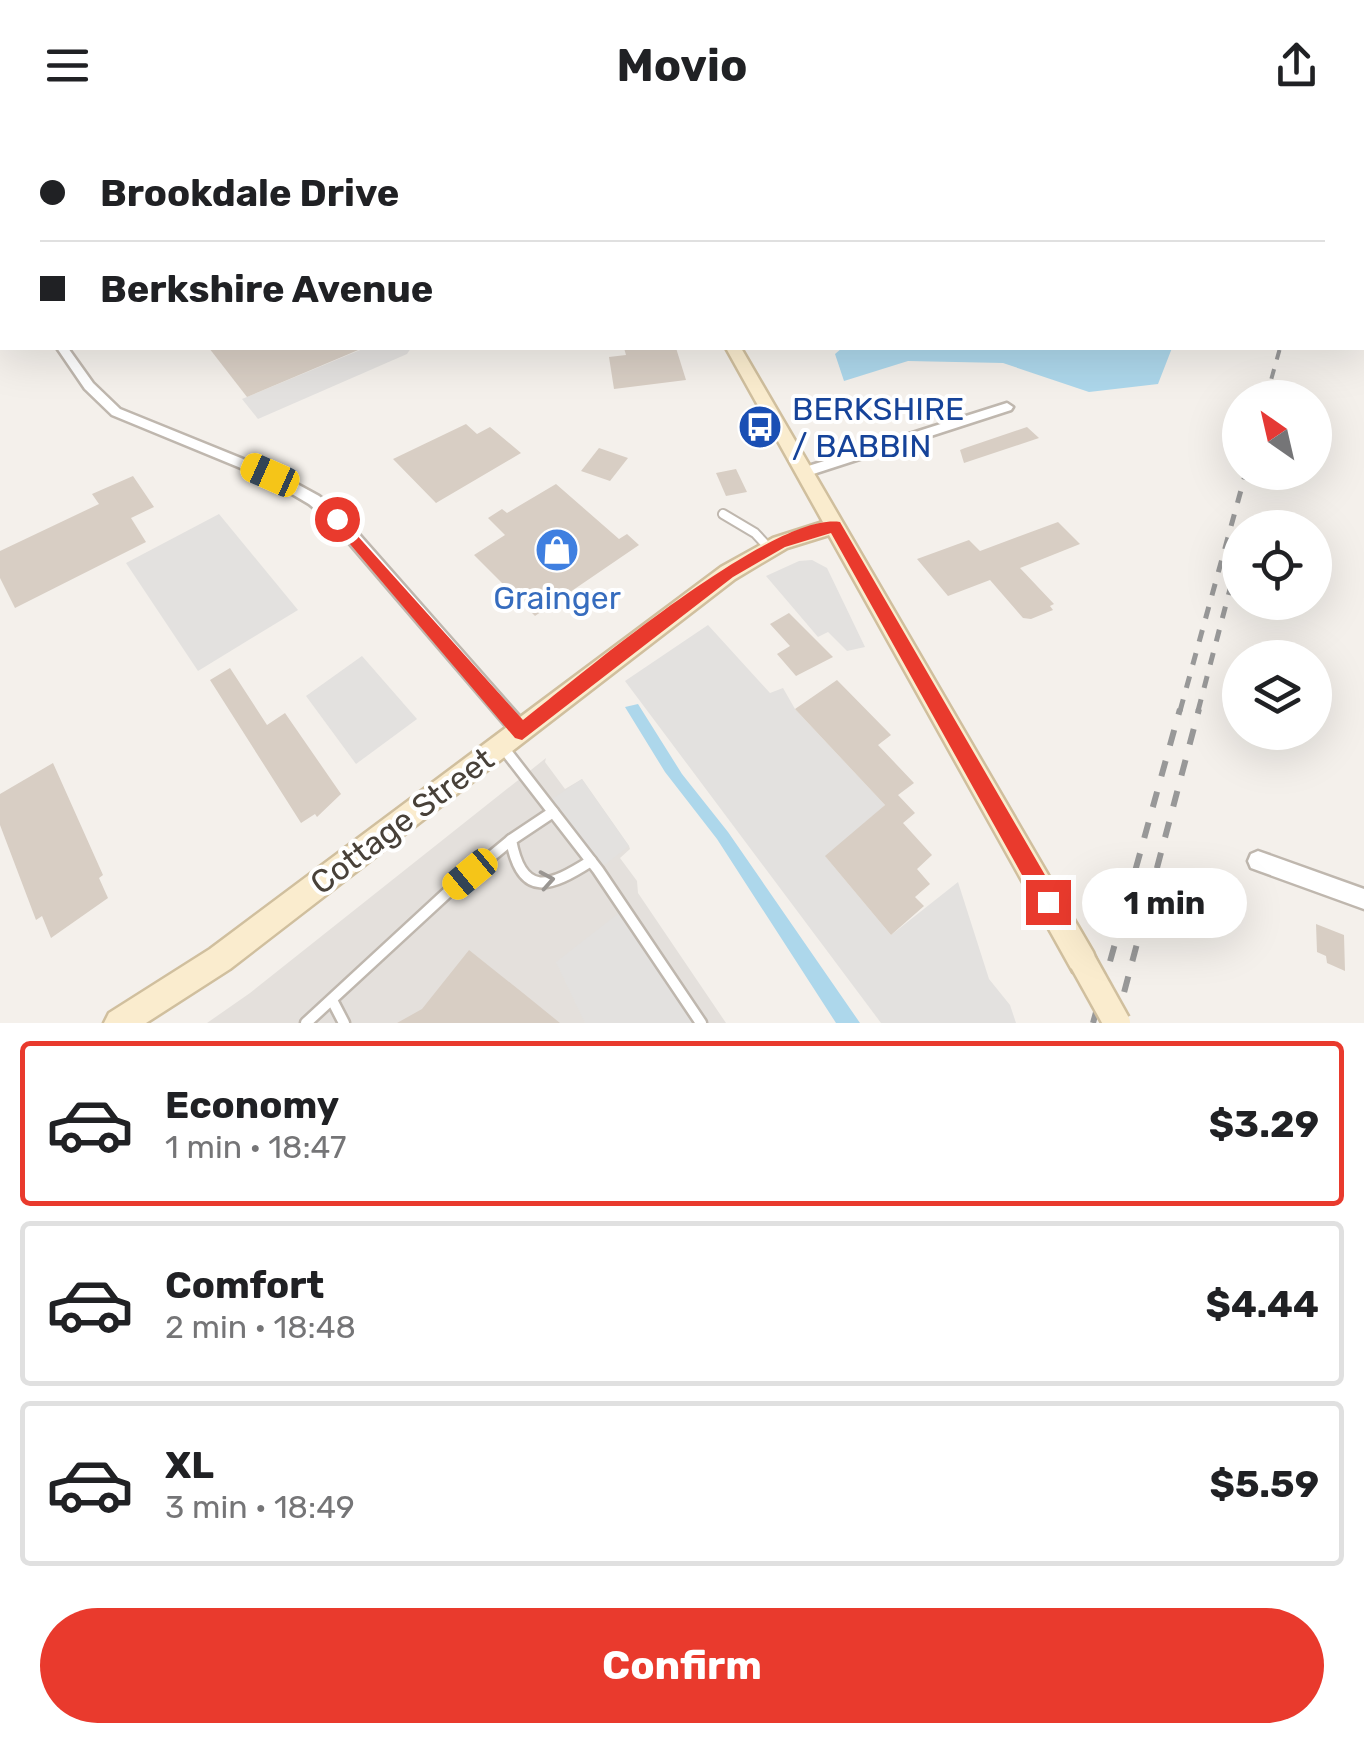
<!DOCTYPE html>
<meta charset="utf-8">
<style>
body{margin:0;font-family:Rubik,sans-serif;background:#f6f6f6;color:#202124;height:100vh;display:flex;flex-direction:column;font-size:38px;white-space:nowrap}
*{box-sizing:border-box;margin:0}
p{font-size:32px;color:#757577}
.icon{flex:none;width:55px;height:55px;fill:none;stroke:currentColor;stroke-width:2;stroke-linecap:round;stroke-linejoin:round}
.map{position:relative;height:893px;overflow:hidden}
.panel{display:flex;flex-direction:column;background:#fff;flex:1}
.panel>*{flex:none}
.top-card{position:absolute;left:0px;top:0px;width:1365px;height:220px;box-shadow:0 10px 40px #0002;display:grid;align-content:center;height:220px;padding:0 40px;background:#fff}
.needle{width:65px;rotate:326deg}
.fabs{position:absolute;left:1222px;top:250px;display:grid;gap:20px}
.fabs a{display:grid;place-items:center;width:110px;height:110px;border-radius:50%;background:#fff;box-shadow:0 10px 40px #0002;font-size:50px}
.end{position:absolute;width:45px;height:45px;margin:-22px;border:12px solid #e93a2d;background:#fff;box-shadow:0 0 0 5px #fff}
.from{border-radius:50%}
.bubble{position:absolute;height:70px;border-radius:35px;background:#fff;box-shadow:0 10px 40px #0002;font-size:32px;font-weight:700;line-height:70px;text-align:center}
.car{position:absolute;width:30px;height:60px;margin:-30px -15px;border-radius:12px;box-shadow:0 0 8px 2px #0007;background:linear-gradient(#f5c518 24%,#345 0 40%,#f5c518 0 76%,#345 0 86%,#f5c518 0)}
.top-card b{display:flex;align-items:center;gap:35px;height:95px;font-size:38px}
.top-card b+b{border-top:2px solid #e0e0e0}
.top-card i{width:25px;height:25px;background:#202124}
ul{padding:18px 0 0;list-style:none}
li{display:flex;align-items:center;gap:30px;height:165px;margin:0 20px 15px;padding:0 20px;border:5px solid #e0e0e0;border-radius:10px}
li div{flex:1}
li b{display:block;font-size:38px}
li em{font-style:normal;font-weight:700}
li.selected{border-color:#e93a2d}
li>.icon{width:90px;height:90px;stroke-width:1.5}
.action{display:flex;gap:20px;margin-top:auto;padding:20px 40px}
.action a{flex:1;height:115px;border-radius:60px;background:#e93a2d;color:#fff;font-size:40px;font-weight:700;line-height:115px;text-align:center}
header{display:flex;justify-content:space-between;align-items:center;height:130px;padding:0 40px;background:#fff;font-size:45px;font-weight:700}
.map>svg:first-child{display:block}
</style>
<header><svg class="icon" aria-label="menu" viewBox="0 0 24 24"><path d="M4 6h16M4 12h16M4 18h16"/></svg>Movio<svg class="icon" aria-label="share" viewBox="0 0 24 24"><path d="M12 15V3M7 8l5-5 5 5M5 13v7h14v-7"/></svg></header>
<div class="map">
<svg width="1364" height="893" viewBox="0 0 1364 893">
<rect width="100%" height="100%" fill="#f4f0eb"/>
<polygon fill="#e4e0dc" points="546,628 545,632 565,659 582,649 629,716 630,719 620,728 637,751 638,763 726,893 207,893 250,863"/>
<g fill="#e3e1df">
<polygon points="365,218 411,218 407,224 258,289 242,269"/>
<polygon points="219,384 298,480 198,541 126,433"/>
<polygon points="812,430 827,438 865,517 847,521 828,502 818,507 766,446 799,431"/>
<polygon points="708,495 770,563 783,558 795,579 885,675 826,727 891,805 958,752 989,849 1010,875 1016,893 881,893 625,551"/>
<polygon points="362,526 417,589 356,634 306,566"/>
<polygon points="582,649 629,716 598,740 546,673"/>
<polygon points="624,779 698,893 585,893 556,832"/>
</g>
<g fill="#add7eb">
<polygon points="842,218 1172,218 1158,254 1089,262 1003,233 908,231 844,251 835,224"/>
<polygon points="638,574 682,644 728,702 860,893 836,893 717,709 665,642 625,577"/>
</g>
<g fill="#d8cec4">
<polygon points="209,218 363,218 247,267"/>
<polygon points="624,218 676,218 686,250 614,259 609,227 626,225"/>
<polygon points="466,294 477,304 490,297 521,323 436,373 393,329"/>
<polygon points="1027,297 1039,308 964,333 960,320 965,318"/>
<polygon points="599,318 628,328 610,351 581,341"/>
<polygon points="736,339 747,362 726,366 716,343"/>
<polygon points="133,346 154,377 131,388 146,412 15,478 0,448 0,421 99,374 92,364"/>
<polygon points="556,354 619,409 627,404 639,415 535,486 474,425 505,405 488,388 502,379 507,383"/>
<polygon points="1058,392 1080,414 1020,438 1054,474 1050,476 1053,480 1031,489 1023,488 990,450 948,466 917,429 969,410 980,421"/>
<polygon points="789,483 833,527 796,546 777,524 790,516 770,494"/>
<polygon points="230,538 267,595 285,583 341,664 317,687 315,684 301,693 210,550"/>
<polygon points="837,550 891,605 878,615 914,653 898,665 915,683 903,693 932,725 917,739 930,754 915,767 924,776 891,805 825,726 885,675 795,579"/>
<polygon points="53,633 103,745 99,748 108,768 51,808 42,786 36,790 0,695 0,664"/>
<polygon points="1316,794 1344,805 1345,841 1327,833 1326,826 1317,822"/>
<polygon points="469,820 523,863 560,893 397,893 422,879"/>
</g>
<g fill="none" stroke-linecap="round" stroke-linejoin="round">
<defs>
<polyline id="lane-far1" points="723,384 755,403 769,418"/>
<g id="lane">
<polyline points="505,620 598,740 701,893"/>
<path d="M553 682 511 710C522 769 550 757 591 731"/>
<polyline points="332,870 344,893"/>
<polyline points="306,893 448,762 511,710"/>
</g>
<g id="street">
<polygon points="563,0 575,0 577,2 567,2"/>
<polygon points="717,0 742,0 744,2 722,2"/>
<polygon points="1253,0 1262,0 1260,2 1251,2"/>
<polygon points="0,136 2,137 2,144 0,144"/>
<polygon points="57,218 68,218 93,253 120,279 275,342 319,366 342,385 528,596 531,602 528,608 522,610 516,608 332,393 309,374 265,348 112,285 85,259"/>
<polygon points="1007,273 1013,277 1011,280 804,347 797,342 799,339"/>
<polygon points="1258,721 1364,759 1364,779 1251,738 1248,731 1251,724"/>
</g>
<g id="secondary">
<rect x="694" y="0" width="10" height="2"/>
<polygon points="726,218 741,218 1093,822 1097,832 1093,842 1083,846 1073,842 829,405 787,418 735,449 230,839 146,893 104,893 109,883 210,819 721,437 773,408 823,392"/>
</g>
</defs>
<use href="#lane-far1" stroke="#bfb7ae" stroke-width="12"/>
<use href="#lane" stroke="#bfb7ae" stroke-width="15"/>
<use href="#street" stroke="#bfb7ae" stroke-width="5"/>
<use href="#secondary" stroke="#d0bf9e" stroke-width="5"/>
<use href="#lane-far1" stroke="#fff" stroke-width="8"/>
<use href="#lane" stroke="#fff" stroke-width="10"/>
<use href="#street" fill="#fff" fill-rule="evenodd"/>
<use href="#secondary" fill="#faecce" fill-rule="evenodd"/>
<polyline stroke="#989898" stroke-width="4" stroke-dasharray="10 10" stroke-linecap="butt" points="1266,268 1280,218"/>
<g stroke="#989898" stroke-width="5" stroke-dasharray="12 12" stroke-linecap="butt">
<polyline points="1180,581 1246,342"/>
<polyline points="1198,581 1240,421"/>
</g>
<g stroke="#989898" stroke-width="6" stroke-dasharray="16 16" stroke-linecap="butt">
<polyline points="1093,893 1180,579"/>
<polyline points="1116,893 1199,579"/>
</g>
<defs>
<polyline id="secondary-bridge" points="1083,832 1117,893"/>
</defs>
<use href="#secondary-bridge" stroke="#d0bf9e" stroke-width="31" stroke-linecap="butt"/>
<use href="#secondary-bridge" stroke="#faecce" stroke-width="26"/>
</g>
<defs><path id="oneway-chevron" d="M-2-3.5L2.5 0L-2 3.5" fill="none" stroke-width="1.6" stroke-linecap="round" stroke-linejoin="round" transform="scale(2.5)"/></defs>
<use stroke="#9a9692" href="#oneway-chevron" transform="translate(547 750) rotate(-10)"/>
<path fill="#e93a2d" d="M337 383 523 590C582 544 772 382 840 392L1056 764 1059 772 1056 779 1048 783 1041 779 831 403 785 417 733 447 522 610 515 608 332 393 329 389Z"/>
<defs>
<symbol id="bus-disc" viewBox="-11 -11 22 22"><circle r="9.5" fill="#1a4fb4" stroke="#fff"/><path d="M-5-6H5V4H4V6H2V4H-2V6H-4V4H-5ZM-3.5-4V0h7V-4ZM-3.5 1.2v1.5H-2V1.2ZM2 1.2v1.5H3.5V1.2Z" fill="#fff"/></symbol>
<symbol id="shop-disc" viewBox="-11 -11 22 22"><circle r="9.5" fill="#3f7fe0" stroke="#fff"/><path d="M-5-2.5h2.3a2.7 3.5 0 0 1 5.4 0H5L5.5 6h-11ZM-1.5-2.5h3a1.5 2.3 0 0 0-3 0Z" fill="#fff"/></symbol>
</defs>
<g fill-rule="evenodd">
<use href="#bus-disc" x="735" y="272" width="50" height="50"/>
<use href="#shop-disc" x="532" y="395" width="50" height="50"/>
</g>
<g text-anchor="middle" dominant-baseline="central" stroke-width="8" stroke-linejoin="round" paint-order="stroke">
<g font-size="32" fill="#164399" stroke="#fff" text-anchor="start">
<text x="792" y="279">BERKSHIRE<tspan x="792" dy="37">/ BABBIN</tspan></text>
</g>
<g font-size="32" fill="#366cbe" stroke="#fff">
<text x="557" y="468">Grainger</text>
</g>
<g font-size="32" fill="#484139" stroke="#fff">
<text transform="translate(402 691) rotate(-37)">Cottage Street</text>
</g>
</g>
</svg>
<div class="fabs">
<a><svg class="needle" viewBox="-14 -14 28 28"><path d="M0-13l5 13h-10z" fill="#e53935"/><path d="M0 13l5-13h-10z" fill="#757577"/></svg></a>
<a><svg class="icon" aria-label="locate" viewBox="0 0 24 24"><circle cx="12" cy="12" r="6"/><path d="M12 2v4M12 18v4M2 12h4M18 12h4"/></svg></a>
<a><svg class="icon" aria-label="layers" viewBox="0 0 24 24"><path d="M12 4l9 5-9 5-9-5zM3 14l9 5 9-5"/></svg></a>
</div>
<i class="end from" style="left:337px;top:389px"></i>
<i class="end" style="left:1048px;top:772px"></i>
<div class="bubble" style="left:1082px;top:738px;width:165px">1 min</div>
<i class="car" style="left:270px;top:345px;rotate:294deg"></i>
<i class="car" style="left:470px;top:744px;rotate:230deg"></i>
<div class="top-card">
<b><i class="from"></i>Brookdale Drive</b>
<b><i></i>Berkshire Avenue</b>
</div>
</div>
<section class="panel">
<ul>
<li class="selected"><svg class="icon" aria-label="car" viewBox="0 0 24 24"><path d="M5 17H2v-5l4-1 3-4h7l3 4 3 1v5h-3M9 17h6M6 11h13"/><circle cx="7" cy="17" r="2"/><circle cx="17" cy="17" r="2"/></svg><div><b>Economy</b><p>1 min · 18:47</p></div><em>$3.29</em></li>
<li><svg class="icon" aria-label="car" viewBox="0 0 24 24"><path d="M5 17H2v-5l4-1 3-4h7l3 4 3 1v5h-3M9 17h6M6 11h13"/><circle cx="7" cy="17" r="2"/><circle cx="17" cy="17" r="2"/></svg><div><b>Comfort</b><p>2 min · 18:48</p></div><em>$4.44</em></li>
<li><svg class="icon" aria-label="car" viewBox="0 0 24 24"><path d="M5 17H2v-5l4-1 3-4h7l3 4 3 1v5h-3M9 17h6M6 11h13"/><circle cx="7" cy="17" r="2"/><circle cx="17" cy="17" r="2"/></svg><div><b>XL</b><p>3 min · 18:49</p></div><em>$5.59</em></li>
</ul>
<div class="action"><a>Confirm</a></div>
</section>
